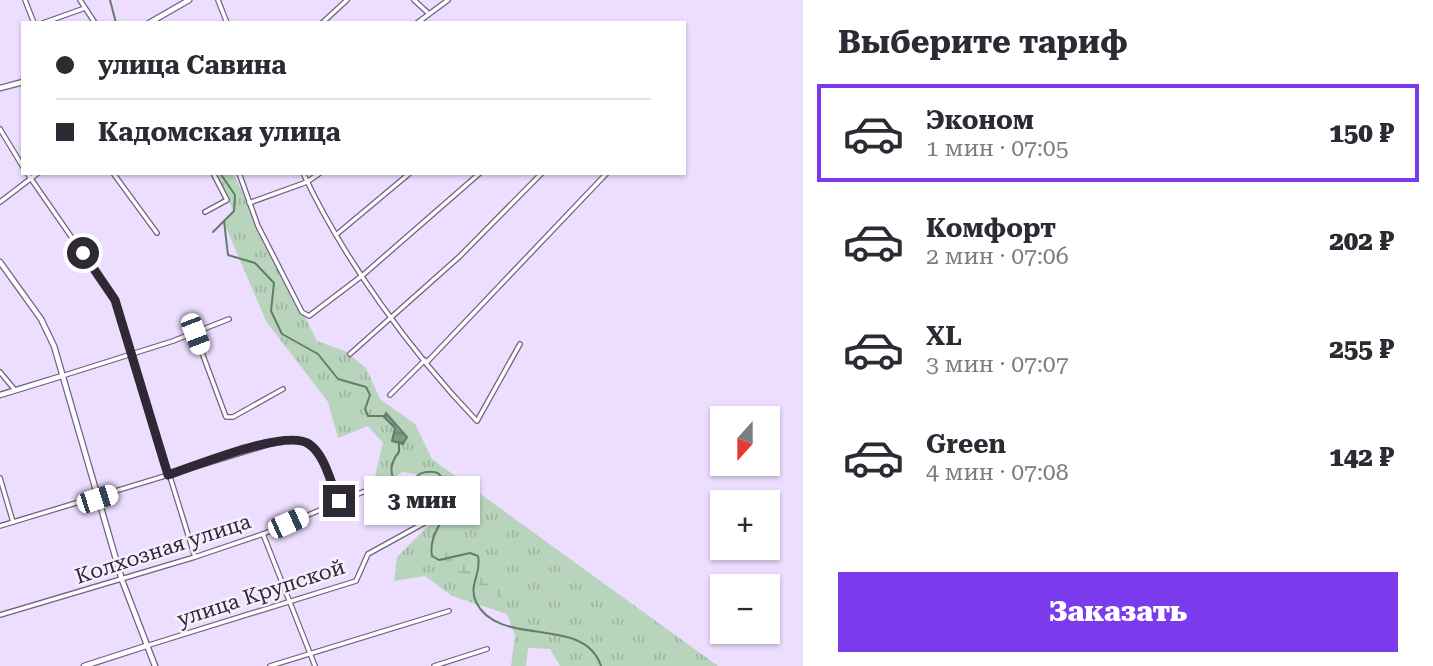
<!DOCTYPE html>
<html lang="ru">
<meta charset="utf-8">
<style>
body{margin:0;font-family:"Roboto Serif",serif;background:#f2f2f3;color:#2b2b33;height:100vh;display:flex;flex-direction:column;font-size:26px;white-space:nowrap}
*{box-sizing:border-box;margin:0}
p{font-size:23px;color:#7c7c81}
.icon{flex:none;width:38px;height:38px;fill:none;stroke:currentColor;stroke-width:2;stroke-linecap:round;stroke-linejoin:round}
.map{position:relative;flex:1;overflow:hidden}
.sheet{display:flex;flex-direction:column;background:#fff;width:630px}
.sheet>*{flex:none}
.hud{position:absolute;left:21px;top:21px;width:665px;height:154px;border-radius:0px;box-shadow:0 2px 5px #0004;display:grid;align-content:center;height:154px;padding:0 35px;background:#fff}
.needle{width:46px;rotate:201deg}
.fabs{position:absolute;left:710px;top:406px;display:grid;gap:14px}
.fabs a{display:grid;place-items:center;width:70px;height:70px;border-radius:0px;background:#fff;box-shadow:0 2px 5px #0004;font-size:35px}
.end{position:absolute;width:32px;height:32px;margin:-16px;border:9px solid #2f2935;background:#fff;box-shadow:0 0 0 4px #fff}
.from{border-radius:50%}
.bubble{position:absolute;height:49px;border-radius:0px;background:#fff;box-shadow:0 2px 5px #0004;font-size:23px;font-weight:800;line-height:49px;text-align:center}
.car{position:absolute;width:21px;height:42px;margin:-21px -10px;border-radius:9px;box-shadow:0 0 5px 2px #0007;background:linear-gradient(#fff 24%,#345 0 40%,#fff 0 76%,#345 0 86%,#fff 0)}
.hud b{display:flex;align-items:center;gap:24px;height:66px;font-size:26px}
.hud b+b{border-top:2px solid #e1e1e2}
.hud i{width:18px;height:18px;background:#2b2b33}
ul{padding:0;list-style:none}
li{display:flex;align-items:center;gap:21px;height:98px;margin:0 14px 10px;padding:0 21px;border:4px solid transparent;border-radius:0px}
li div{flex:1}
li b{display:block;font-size:26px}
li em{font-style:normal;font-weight:800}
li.active{border-color:#7c3aed}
li>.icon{width:63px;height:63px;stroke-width:1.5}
h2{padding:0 35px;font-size:32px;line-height:84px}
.cta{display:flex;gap:14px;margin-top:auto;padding:14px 35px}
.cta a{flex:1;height:80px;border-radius:0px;background:#7c3aed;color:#fff;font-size:28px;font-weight:800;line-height:80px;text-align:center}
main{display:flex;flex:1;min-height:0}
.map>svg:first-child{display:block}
</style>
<main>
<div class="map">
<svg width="803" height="666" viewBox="0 0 803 666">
<defs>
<pattern id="grass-tufts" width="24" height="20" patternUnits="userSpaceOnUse" patternTransform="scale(1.75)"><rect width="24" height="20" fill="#b8d4bd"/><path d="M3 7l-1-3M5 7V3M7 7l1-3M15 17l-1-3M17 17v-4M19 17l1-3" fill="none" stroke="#9eb6a3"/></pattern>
<pattern id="wetland-marsh" width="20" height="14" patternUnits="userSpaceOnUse" patternTransform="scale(1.75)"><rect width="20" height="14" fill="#b8d4bd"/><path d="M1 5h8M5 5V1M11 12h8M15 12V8" fill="none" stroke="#9eb6a3"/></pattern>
<pattern id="water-rules" width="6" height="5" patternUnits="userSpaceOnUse" patternTransform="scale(1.75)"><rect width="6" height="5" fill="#79a181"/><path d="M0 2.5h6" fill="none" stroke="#64836a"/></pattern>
</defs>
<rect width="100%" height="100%" fill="#eddeff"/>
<polygon fill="url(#grass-tufts)" points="216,173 233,173 317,341 345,351 366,368 380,399 415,424 432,459 718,666 560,666 550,649 528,648 526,666 511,666 515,636 507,614 452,596 425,576 394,581 397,557 432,522 437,490 427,476 402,472 376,492 375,476 383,443 368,426 338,438 328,402 266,321 224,223 233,210"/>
<polygon fill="url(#wetland-marsh)" points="445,543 500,579 501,598 436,559"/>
<polygon fill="url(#water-rules)" stroke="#637d6a" stroke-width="2" points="386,413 407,437 403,444 392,441 395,428 384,417"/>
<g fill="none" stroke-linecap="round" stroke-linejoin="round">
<g stroke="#637d6a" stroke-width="2">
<polyline points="110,0 116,23"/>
<polyline points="224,221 228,255 255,263 274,283 271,311 282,334 318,354 338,379 366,387 370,395 365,409 368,416 386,416"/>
<polyline points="213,232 234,211 235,195 220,173"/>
<path d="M399 443V452C388 465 391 474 396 489L403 490C415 478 420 468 438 473 471 507 426 522 432 556L439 560 470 553 478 556C482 573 468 585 476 602 499 649 584 614 601 666"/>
</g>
<defs>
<g id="minor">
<polyline points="25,0 34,23"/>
<polyline points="80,0 95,23"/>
<polyline points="218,0 227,23"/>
<polyline points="414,0 427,12"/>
<polyline points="43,23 85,8"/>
<polyline points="322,23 347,0"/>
<polyline points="417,23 448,0"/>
<polyline points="0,129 23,167"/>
<polyline points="27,173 115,300 195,557"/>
<polyline points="113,173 157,233"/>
<polyline points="239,173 258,226 302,312 309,316 363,275 480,173"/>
<path d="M303 173C344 260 411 352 477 421L520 344"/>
<polyline points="0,202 38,173"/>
<polyline points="249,203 307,182 320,173"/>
<polyline points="205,212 227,200 213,173"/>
<polyline points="337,234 410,173"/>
<polyline points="195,334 226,417 233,417 283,389"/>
<polyline points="350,354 459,257 542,173"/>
<polyline points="427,362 607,173"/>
<polyline points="0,372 15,390"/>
<polyline points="62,376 173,341 229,319"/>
<polyline points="390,395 425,360"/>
<polyline points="0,478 13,522"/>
<path d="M0 526 287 439C322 439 326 475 339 501"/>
<polyline points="263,534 315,666"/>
<polyline points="0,615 195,557 263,534 370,489"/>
<polyline points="146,646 356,581 368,554 426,522"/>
<polyline points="270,666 449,611"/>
<polyline points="434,666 487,649"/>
</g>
<g id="tertiary">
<polyline points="149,23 189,0"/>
<polyline points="0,88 23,82"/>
<polyline points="0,262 41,319 54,346 122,580 155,666"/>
<polyline points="0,395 62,376"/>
<polyline points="84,666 146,646"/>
</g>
</defs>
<use href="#minor" stroke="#70627f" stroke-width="6"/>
<use href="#tertiary" stroke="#70627f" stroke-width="7"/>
<use href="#minor" stroke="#fff" stroke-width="3.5"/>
<use href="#tertiary" stroke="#fff" stroke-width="4.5"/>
</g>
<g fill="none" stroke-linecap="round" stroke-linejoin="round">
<path stroke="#2f2935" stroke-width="9" d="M83 253 115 300 168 475C196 466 286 428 309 444 326 456 330 483 339 501"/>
</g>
<g text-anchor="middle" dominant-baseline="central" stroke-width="5" stroke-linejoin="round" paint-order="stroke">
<g font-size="21" fill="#2f2935" stroke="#f6effd">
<text transform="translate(163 549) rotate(-18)">Колхозная улица</text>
<text transform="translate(261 593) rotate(-18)">улица Крупской</text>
</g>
</g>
</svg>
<div class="fabs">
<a><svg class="needle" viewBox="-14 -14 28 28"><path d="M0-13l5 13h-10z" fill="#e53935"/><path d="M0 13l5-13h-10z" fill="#7c7c81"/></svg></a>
<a>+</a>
<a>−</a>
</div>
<i class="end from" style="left:83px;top:253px"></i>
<i class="end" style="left:339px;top:501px"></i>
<div class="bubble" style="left:364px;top:476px;width:116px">3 мин</div>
<i class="car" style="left:195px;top:334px;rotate:159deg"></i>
<i class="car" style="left:97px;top:499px;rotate:72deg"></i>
<i class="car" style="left:288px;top:523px;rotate:66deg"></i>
<div class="hud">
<b><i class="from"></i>улица Савина</b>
<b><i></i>Кадомская улица</b>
</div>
</div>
<section class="sheet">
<h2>Выберите тариф</h2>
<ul>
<li class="active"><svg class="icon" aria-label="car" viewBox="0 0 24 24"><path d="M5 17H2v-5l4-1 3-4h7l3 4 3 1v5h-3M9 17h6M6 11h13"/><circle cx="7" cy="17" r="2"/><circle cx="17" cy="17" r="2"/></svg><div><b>Эконом</b><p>1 мин · 07:05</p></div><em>150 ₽</em></li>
<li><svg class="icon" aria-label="car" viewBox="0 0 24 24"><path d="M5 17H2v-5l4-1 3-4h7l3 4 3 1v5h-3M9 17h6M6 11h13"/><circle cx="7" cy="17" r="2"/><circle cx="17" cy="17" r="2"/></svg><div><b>Комфорт</b><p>2 мин · 07:06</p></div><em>202 ₽</em></li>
<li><svg class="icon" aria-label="car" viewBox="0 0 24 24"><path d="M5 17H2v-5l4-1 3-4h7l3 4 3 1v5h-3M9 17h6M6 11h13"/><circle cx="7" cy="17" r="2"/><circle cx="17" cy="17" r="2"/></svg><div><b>XL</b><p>3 мин · 07:07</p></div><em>255 ₽</em></li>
<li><svg class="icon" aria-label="car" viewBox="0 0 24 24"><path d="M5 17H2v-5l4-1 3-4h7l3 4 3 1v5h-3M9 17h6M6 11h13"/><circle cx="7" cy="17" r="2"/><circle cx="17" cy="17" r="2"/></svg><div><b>Green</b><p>4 мин · 07:08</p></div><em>142 ₽</em></li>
</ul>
<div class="cta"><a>Заказать</a></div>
</section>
</main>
